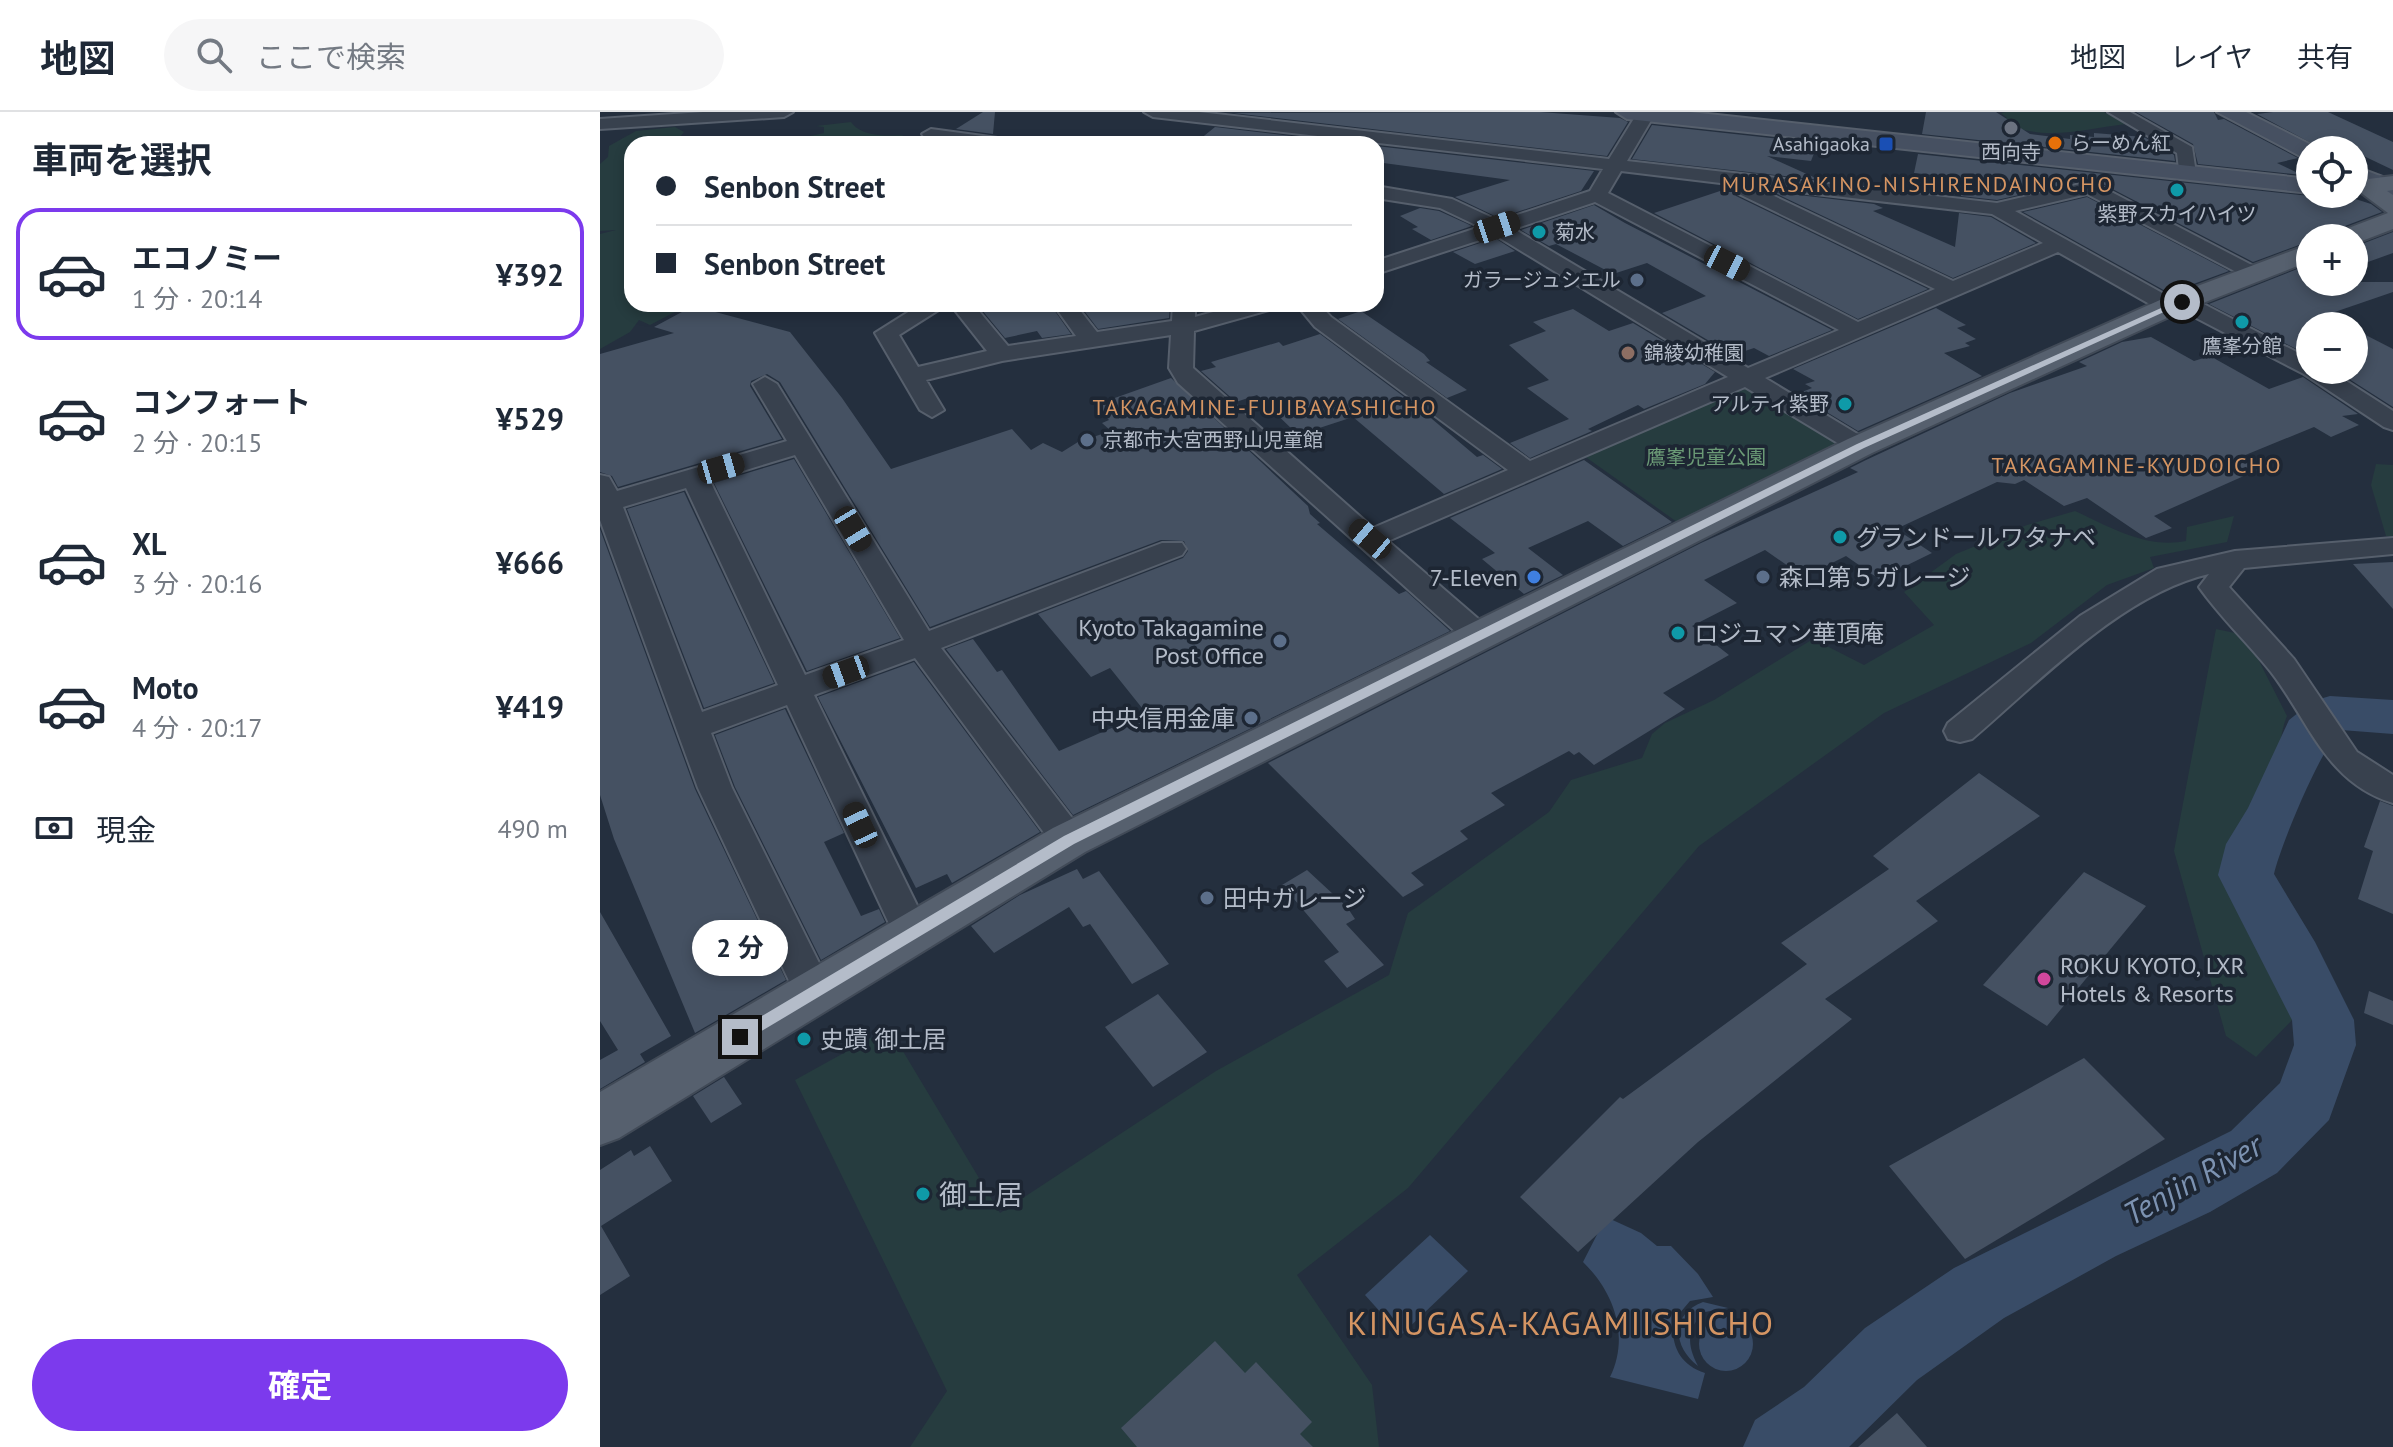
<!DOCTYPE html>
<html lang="ja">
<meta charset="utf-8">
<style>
body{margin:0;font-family:"PT Sans","Noto Sans JP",sans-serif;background:#f6f6f7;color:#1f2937;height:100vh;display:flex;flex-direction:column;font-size:30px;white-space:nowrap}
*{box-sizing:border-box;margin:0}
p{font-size:26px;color:#747a83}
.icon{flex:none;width:44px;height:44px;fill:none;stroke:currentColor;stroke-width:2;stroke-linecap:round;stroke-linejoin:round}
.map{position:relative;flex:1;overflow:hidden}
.panel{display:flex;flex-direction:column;background:#fff;width:600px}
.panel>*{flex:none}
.top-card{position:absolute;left:24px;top:24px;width:760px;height:176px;border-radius:24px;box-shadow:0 4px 12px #0003;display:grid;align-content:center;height:176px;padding:0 32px;background:#fff}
.tools{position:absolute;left:1696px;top:24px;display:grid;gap:16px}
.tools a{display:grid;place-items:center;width:72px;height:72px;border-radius:50%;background:#fff;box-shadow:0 4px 12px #0003;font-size:40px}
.end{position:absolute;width:36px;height:36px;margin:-18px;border:10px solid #b4bcc9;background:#111;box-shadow:0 0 0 4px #111}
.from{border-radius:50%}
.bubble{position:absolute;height:56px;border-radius:28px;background:#fff;box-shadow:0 4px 12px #0003;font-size:26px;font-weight:700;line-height:56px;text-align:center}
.car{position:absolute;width:24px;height:48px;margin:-24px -12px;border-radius:10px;box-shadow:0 0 6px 2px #0007;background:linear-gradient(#222 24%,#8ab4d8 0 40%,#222 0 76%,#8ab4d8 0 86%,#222 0)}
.top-card b{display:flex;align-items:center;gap:28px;height:76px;font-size:30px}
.top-card b+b{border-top:2px solid #e0e1e3}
.top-card i{width:20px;height:20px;background:#1f2937}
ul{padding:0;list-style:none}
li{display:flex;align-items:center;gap:24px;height:132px;margin:0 16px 12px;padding:0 16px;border:4px solid transparent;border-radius:24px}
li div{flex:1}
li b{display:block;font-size:30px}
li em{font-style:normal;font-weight:700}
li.active{border-color:#7c3aed}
li>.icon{width:72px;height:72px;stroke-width:1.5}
h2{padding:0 32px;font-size:36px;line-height:96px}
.pay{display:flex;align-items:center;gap:20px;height:88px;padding:0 32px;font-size:30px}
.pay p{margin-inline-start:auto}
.cta{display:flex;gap:16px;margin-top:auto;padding:16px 32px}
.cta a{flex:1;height:92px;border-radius:48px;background:#7c3aed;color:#fff;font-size:32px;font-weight:700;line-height:92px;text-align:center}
header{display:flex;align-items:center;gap:48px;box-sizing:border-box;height:112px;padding:0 40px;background:#fff;border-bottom:2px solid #e0e1e3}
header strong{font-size:38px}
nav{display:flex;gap:44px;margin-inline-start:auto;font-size:28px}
.search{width:560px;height:72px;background:#f6f6f7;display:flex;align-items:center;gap:20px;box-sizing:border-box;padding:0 28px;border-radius:44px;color:#747a83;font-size:30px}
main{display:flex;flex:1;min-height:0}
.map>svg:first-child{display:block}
</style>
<header>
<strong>地図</strong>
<div class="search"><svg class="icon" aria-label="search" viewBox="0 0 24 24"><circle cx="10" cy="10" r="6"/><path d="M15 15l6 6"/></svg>ここで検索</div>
<nav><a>地図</a><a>レイヤ</a><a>共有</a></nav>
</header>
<main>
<section class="panel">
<h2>車両を選択</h2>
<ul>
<li class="active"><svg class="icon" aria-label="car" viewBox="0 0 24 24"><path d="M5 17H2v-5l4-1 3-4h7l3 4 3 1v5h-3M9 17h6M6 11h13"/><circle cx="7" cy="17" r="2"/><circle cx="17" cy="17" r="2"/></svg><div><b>エコノミー</b><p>1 分 · 20:14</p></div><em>¥392</em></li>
<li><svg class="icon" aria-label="car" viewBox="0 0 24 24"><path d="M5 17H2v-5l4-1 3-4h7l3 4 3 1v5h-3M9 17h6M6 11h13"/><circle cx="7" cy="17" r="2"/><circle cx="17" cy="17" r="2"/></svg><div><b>コンフォート</b><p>2 分 · 20:15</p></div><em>¥529</em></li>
<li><svg class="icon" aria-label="car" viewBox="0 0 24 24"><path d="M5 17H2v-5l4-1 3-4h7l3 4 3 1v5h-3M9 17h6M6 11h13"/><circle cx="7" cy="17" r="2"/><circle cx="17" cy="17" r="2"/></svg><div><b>XL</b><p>3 分 · 20:16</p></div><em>¥666</em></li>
<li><svg class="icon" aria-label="car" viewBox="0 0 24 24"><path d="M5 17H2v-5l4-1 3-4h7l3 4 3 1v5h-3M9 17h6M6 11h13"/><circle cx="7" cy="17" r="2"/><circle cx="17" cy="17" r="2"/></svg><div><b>Moto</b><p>4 分 · 20:17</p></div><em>¥419</em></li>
</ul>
<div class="pay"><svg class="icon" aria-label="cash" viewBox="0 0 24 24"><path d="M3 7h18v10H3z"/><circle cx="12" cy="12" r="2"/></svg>現金<p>490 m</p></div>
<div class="cta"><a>確定</a></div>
</section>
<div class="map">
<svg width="1793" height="1335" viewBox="0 0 1793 1335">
<rect width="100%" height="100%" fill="#242f3e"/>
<g fill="#263c3f">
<path d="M1406 0H1504L1526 12C1485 17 1436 32 1400 7L1407 6 1401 1Z"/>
<path d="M251 10C261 25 288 24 304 23L281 32H174L224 21V15L216 14Z"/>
<polygon points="75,15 84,20 74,32 32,32 32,192 90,192 50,213 39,208 30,220 0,237 0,122 16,118 0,119 0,52 8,45 9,34 36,19"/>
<polygon points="1145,274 1239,330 1242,339 1084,415 980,341"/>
<polygon points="1776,352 1793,353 1793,425 1786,424 1771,373"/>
<path d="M1475 399C1510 415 1546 437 1586 429L1587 415 1634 404 1627 430 1550 445 1554 456 1507 473 1431 531 1284 601 1099 734 808 1076 697 1163 772 1273 779 1335H310L347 1279 195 968 289 916 400 1101 616 959 789 863 808 801 949 700 971 668 1042 646 1052 622 1065 611 1114 588 1213 527 1264 553 1334 513 1304 480 1356 442 1427 413Z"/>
<path d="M1616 517 1635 521 1658 547 1687 604C1680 620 1681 638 1675 654 1662 688 1646 720 1637 756L1701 899 1656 945 1626 924 1574 739Z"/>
</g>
<g fill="#394c67">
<path d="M1006 1105 1041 1121 1057 1134H1071L1098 1162 1113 1185 1090 1189 1073 1209C1071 1234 1080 1253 1105 1261L1098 1287 1010 1265C1030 1224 1014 1180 983 1150Z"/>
<polygon points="830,1123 868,1159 801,1223 765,1183"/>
<path d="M1103 1190 1128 1196 1105 1200C1086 1216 1087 1233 1098 1254 1073 1235 1070 1202 1103 1190Z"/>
<circle cx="1126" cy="1232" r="27"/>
</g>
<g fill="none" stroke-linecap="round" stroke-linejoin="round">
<path fill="#394c67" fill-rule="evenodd" d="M1730 584 1793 588V622L1741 618C1721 635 1680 735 1674 762L1715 830 1754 908 1756 933 1729 1008 1677 1061 1610 1100 1516 1144 1404 1206 1317 1268 1249 1335H1143L1155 1308 1204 1275 1265 1216 1354 1156 1631 1019 1680 971 1694 933 1692 908 1618 763 1626 732 1648 696 1689 608 1713 589Z"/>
</g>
<g fill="#455162">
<polygon points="383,0 395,0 393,22 356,17"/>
<polygon points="940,0 1020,6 1028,10 1007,44 633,1"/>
<polygon points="1326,0 1396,0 1430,22 1470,27 1470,23 1494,25 1494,21 1544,25 1574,43 1575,49 1322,22"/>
<polygon points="1536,0 1614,0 1618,8 1624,7 1698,46 1677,51 1702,63 1598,52 1593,32"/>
<polygon points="1673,0 1728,0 1793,30 1793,58 1749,37 1724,38 1657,2"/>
<polygon points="1052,13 1218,31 1211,49 1167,44 1220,68 1032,47"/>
<polygon points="615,15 735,29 732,32 594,32"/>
<polygon points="776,34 994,59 981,79 899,106 855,85 910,68 776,50"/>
<polygon points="1318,42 1710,84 1740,82 1771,92 1782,100 1737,117 1731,126 1710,126 1710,129 1653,150 1497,69 1488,67 1397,88 1361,84 1363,66 1314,61"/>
<polygon points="1132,75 1136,84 1328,177 1258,207 1054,101"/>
<polygon points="1173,80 1274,92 1283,96 1273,99 1355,135 1359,101 1391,105 1436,131 1353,166"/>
<polygon points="1487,85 1629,159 1569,181 1423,100"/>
<polygon points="994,93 1025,111 1232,218 1169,244 1154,236 1133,243 1062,201 1106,184 1047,151 1013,162 956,132 949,134 921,118"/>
<polygon points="820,96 839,99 872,114 831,128 812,117 818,115 800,104"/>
<polygon points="1793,120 1793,141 1754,155 1754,135"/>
<polygon points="895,126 915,139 875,152 853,140"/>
<polygon points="1710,152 1710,170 1793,170 1793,180 1726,203 1748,214 1710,214 1710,244 1609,192"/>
<polygon points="377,192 450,192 471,222 442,226 437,219 405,226"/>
<polygon points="479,192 570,192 569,206 498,217"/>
<polygon points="93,194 190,220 242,286 291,357 412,317 431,338 443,331 462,340 478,330 511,319 502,311 509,308 495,293 571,266 708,394 710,402 720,411 717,412 799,482 806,479 850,519 473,703 346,537 373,527 397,560 402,558 459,639 546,601 510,556 491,565 438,502 583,446 588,439 584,429 561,428 330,515 180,270 167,262 151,269 150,274 182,327 18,375 12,364 0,360 0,242 74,221 54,215"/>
<polygon points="1336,196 1366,213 1357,216 1376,227 1365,231 1370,234 1344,241 1382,264 1258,319 1197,282 1212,276 1205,272 1215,269 1193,257"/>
<polygon points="973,197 1009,219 1033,211 1115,260 1105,272 1044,297 1038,293 988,317 992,319 930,346 910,331 969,307 927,276 949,268 909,233 946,219 933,210"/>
<polygon points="761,199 824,242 830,249 826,250 867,278 847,286 738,207"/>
<polygon points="1754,217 1793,237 1793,295 1735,258 1754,258"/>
<polygon points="720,222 819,296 877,345 883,343 902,357 844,382 753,305 698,323 657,283 636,290 601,259 616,255 611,250 679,230 683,234"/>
<polygon points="1551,225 1594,249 1610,244 1669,277 1703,265 1758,302 1742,304 1759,313 1731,325 1714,315 1643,344 1664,355 1554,404 1572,416 1546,426 1487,386 1464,394 1424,368 1415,372 1397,370 1296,417 1332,441 1279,467 1246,444 1204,465 1165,438 1104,468 1137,491 1092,514 1129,543 1063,581 1085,597 994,653 979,640 974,643 969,639 891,681 905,693 860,719 868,727 811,761 824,773 803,785 668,651 1101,431 1258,360 1250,356 1266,348 1410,281 1487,254 1479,250 1522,230"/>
<polygon points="194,347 300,526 207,559 114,371"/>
<polygon points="984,348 1072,410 1023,434 988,409 928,436 963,463 924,482 882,447 895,441 850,406"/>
<polygon points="84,380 174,571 104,596 27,397"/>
<polygon points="0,417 95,677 186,868 95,921 14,727 0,683"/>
<polygon points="1793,450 1793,497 1753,452"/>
<polygon points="314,550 440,720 352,771 347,762 316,776 218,585"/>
<polygon points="185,597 244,721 224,730 261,804 279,797 285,810 221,848 135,675 115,623"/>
<polygon points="1379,661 1440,704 1316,789 1338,809 1225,887 1252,907 1098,1030 978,1140 920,1085 1020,985 1023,987 1207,852 1181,831 1289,757 1273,744"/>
<polygon points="1780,689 1793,694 1793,802 1758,787 1773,739 1764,735"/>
<polygon points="477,757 483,767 499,759 569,852 532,872 490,812 483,815 469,795 394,841 371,814 420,783"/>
<polygon points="707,758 747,795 755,807 746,812 784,853 747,876 724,849 739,840 682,773"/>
<polygon points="1484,760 1546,794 1447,914 1383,873"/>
<polygon points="0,800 71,924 40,942 45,950 0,977 0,948 18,938 0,909"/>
<polygon points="1769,879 1793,889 1793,913 1764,901"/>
<polygon points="558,882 607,940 553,975 505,915"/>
<polygon points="1484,946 1565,1027 1365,1147 1289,1054"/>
<polygon points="124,965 142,992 111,1011 93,984"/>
<polygon points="50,1034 72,1069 1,1114 30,1164 0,1183 0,1058 31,1038 34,1044"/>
<polygon points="615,1229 645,1261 656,1250 712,1310 700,1322 713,1335 537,1335 521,1316"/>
<polygon points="1297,1301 1327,1335 1258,1335"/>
</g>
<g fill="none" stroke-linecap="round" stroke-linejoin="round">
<defs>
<g id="street">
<polygon points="103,0 193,0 184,5 0,17 0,7"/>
<path d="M544 0H599L1009 47 1038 0H1056L1027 49 1397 91 1489 70 1496 72 1667 161 1656 167 1648 166 1487 82 1415 99 1573 187 1590 185 1710 247V258H1729L1793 299V318L1784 315 1704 262 1579 197 1562 199 1458 140 1165 266 1269 329 1273 334 1269 339H1251L1145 275 788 429 890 517 894 524 890 531 879 534 868 531 578 271 569 256 571 223 402 249 326 268 344 298 332 305 320 298 275 221 321 192H348L299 223 318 255 387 239 350 192H373L408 234 476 224 453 192H475L497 220 572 209 573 192H595V205L642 192H676L673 197 594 219 593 256 773 416 908 358 715 215 696 192H719L731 205 930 349 1128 265 895 123 776 162V149L880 115 840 96 776 86V74L852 87 899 109 990 79 1003 57 553 5ZM1021 59 1137 73 1134 77 1137 81 1335 177 1258 210 1008 81ZM1155 75 1392 102 1443 131 1353 169ZM995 90 1239 218 1148 256 914 117Z"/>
<polygon points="1508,0 1530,0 1592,35 1596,61 1594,65 1580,65 1577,41"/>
<polygon points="331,17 405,27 414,32 365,32 325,26 322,22"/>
<path d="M165 265 177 272 329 519 562 431H582L586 437 582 443 341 536 482 719 487 728 482 737 469 741 456 737 315 546 214 583 331 822 325 833 312 837 299 833 187 593 111 621 132 676 234 881 228 892 214 897 200 892 98 676 0 408V363L9 365 17 379 187 329 153 272ZM195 343 304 528 205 563 110 369ZM86 376 178 573 102 600 23 395Z"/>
<path d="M1793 426V442L1644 456 1629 475 1694 547 1757 640 1793 663V691C1726 671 1709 609 1671 560 1648 531 1620 505 1599 475L1609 462C1522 482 1439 570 1372 627L1360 630 1348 627 1344 619 1348 611 1480 504 1557 457 1635 439Z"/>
</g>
<g id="secondary">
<polygon points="1016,0 1090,0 1710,67 1710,81 1027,7"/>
<polygon points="1617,0 1646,0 1721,38 1710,38 1710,47 1702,45"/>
<polygon points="1754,54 1793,69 1793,86 1754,70"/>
</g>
<g id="primary">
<polygon points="1793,64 1793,78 1787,79 1793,83 1793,117 1754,132 1754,126 1734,126 1738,120 1788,101 1760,80 1768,67"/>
<polygon points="1710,132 1710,149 1580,200 1272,341 485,740 19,1026 0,1033 0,980 453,716 1248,327 1560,188"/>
</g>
</defs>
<use href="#street" stroke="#565f6c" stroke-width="4"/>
<use href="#secondary" stroke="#565f6c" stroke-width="4"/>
<use href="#primary" stroke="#414a57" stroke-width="4"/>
<use href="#street" fill="#38414e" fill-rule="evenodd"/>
<use href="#secondary" fill="#465061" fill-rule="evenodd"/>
<use href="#primary" fill="#56606e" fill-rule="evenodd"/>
</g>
<polygon fill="#b4bcc9" points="1579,188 1586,190 1264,336 474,732 145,929 135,929 135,920 464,724 1257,332"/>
<circle fill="#6b7280" stroke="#1d2633" stroke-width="3" cx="1411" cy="16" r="8"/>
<circle fill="#e8710a" stroke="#1d2633" stroke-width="3" cx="1455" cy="31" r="8"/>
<rect fill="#1a4fb4" stroke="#1d2633" stroke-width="3" x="1278" y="24" width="16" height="16" rx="4"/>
<g fill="#0f9aa8" stroke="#1d2633" stroke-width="3">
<circle cx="1577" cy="78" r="8"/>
<circle cx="939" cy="120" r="8"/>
<circle cx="1642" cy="210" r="8"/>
<circle cx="1245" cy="292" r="8"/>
<circle cx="1240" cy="425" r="8"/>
<circle cx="1078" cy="521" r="8"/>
<circle cx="204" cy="927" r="8"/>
<circle cx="323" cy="1082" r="8"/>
</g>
<g fill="#5c6f8a" stroke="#1d2633" stroke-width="3">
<circle cx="1037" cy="168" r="8"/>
<circle cx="487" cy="328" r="8"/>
<circle cx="1163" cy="465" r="8"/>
<circle cx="680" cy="529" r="8"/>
<circle cx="651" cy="606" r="8"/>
<circle cx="607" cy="786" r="8"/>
</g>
<circle fill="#8d6e63" stroke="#1d2633" stroke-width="3" cx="1028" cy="241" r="8"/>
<circle fill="#3f7fe0" stroke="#1d2633" stroke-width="3" cx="934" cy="465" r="8"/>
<circle fill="#d1479c" stroke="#1d2633" stroke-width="3" cx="1444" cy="867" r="8"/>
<g text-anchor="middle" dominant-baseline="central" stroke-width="7" stroke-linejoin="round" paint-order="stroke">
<g font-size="20" fill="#b4bcc9" stroke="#1d2633" text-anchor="start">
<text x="1471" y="31">らーめん紅</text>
<text x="1270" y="32" text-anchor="end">Asahigaoka</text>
<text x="1411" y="40" text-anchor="middle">西向寺</text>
<text x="1577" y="102" text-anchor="middle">紫野スカイハイツ</text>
<text x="955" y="120">菊水</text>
<text x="1021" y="168" text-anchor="end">ガラージュシエル</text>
<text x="1642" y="234" text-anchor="middle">鷹峯分館</text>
<text x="1044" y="241">錦綾幼稚園</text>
<text x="1229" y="292" text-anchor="end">アルティ紫野</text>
<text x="503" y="328">京都市大宮西野山児童館</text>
</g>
<g font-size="20" fill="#6b9a76" stroke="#1d2633">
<text x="1106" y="345">鷹峯児童公園</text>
</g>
<g font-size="22" letter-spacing="2" fill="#d59563" stroke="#1d2633">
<text x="1318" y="72">MURASAKINO-NISHIRENDAINOCHO</text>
<text x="665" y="295">TAKAGAMINE-FUJIBAYASHICHO</text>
<text x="1537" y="353">TAKAGAMINE-KYUDOICHO</text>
</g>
<g font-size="24" fill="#b4bcc9" stroke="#1d2633" text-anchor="start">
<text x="1256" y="425">グランドールワタナベ</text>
<text x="918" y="465" text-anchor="end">7-Eleven</text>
<text x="1179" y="465">森口第５ガレージ</text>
<text x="664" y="515" text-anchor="end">Kyoto Takagamine<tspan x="664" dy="28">Post Office</tspan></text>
<text x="1094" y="521">ロジュマン華頂庵</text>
<text x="635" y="606" text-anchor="end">中央信用金庫</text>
<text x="623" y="786">田中ガレージ</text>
<text x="1460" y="853">ROKU KYOTO, LXR<tspan x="1460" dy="28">Hotels &amp; Resorts</tspan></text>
<text x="220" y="927">史蹟 御土居</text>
</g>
<g font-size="28" fill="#b4bcc9" stroke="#1d2633" text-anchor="start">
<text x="339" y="1082">御土居</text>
</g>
<g font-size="32" font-style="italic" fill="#7c92b1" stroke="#1d2633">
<text transform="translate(1592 1067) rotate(-29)">Tenjin River</text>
</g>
<g font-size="32" letter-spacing="2" fill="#d59563" stroke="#1d2633">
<text x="961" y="1211">KINUGASA-KAGAMIISHICHO</text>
</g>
</g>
</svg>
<div class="tools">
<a><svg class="icon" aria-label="locate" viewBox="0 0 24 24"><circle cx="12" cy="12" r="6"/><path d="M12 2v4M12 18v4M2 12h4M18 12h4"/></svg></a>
<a>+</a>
<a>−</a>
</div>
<i class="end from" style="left:1582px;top:190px"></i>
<i class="end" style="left:140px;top:925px"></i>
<div class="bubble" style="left:92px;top:808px;width:96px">2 分</div>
<i class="car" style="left:897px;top:115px;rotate:72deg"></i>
<i class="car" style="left:1127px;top:151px;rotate:117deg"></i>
<i class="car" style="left:121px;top:356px;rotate:74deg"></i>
<i class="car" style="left:253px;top:417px;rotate:149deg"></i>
<i class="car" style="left:770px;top:427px;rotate:310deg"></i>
<i class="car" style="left:246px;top:560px;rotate:250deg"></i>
<i class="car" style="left:260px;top:713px;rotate:335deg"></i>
<div class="top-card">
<b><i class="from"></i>Senbon Street</b>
<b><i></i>Senbon Street</b>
</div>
</div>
</main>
